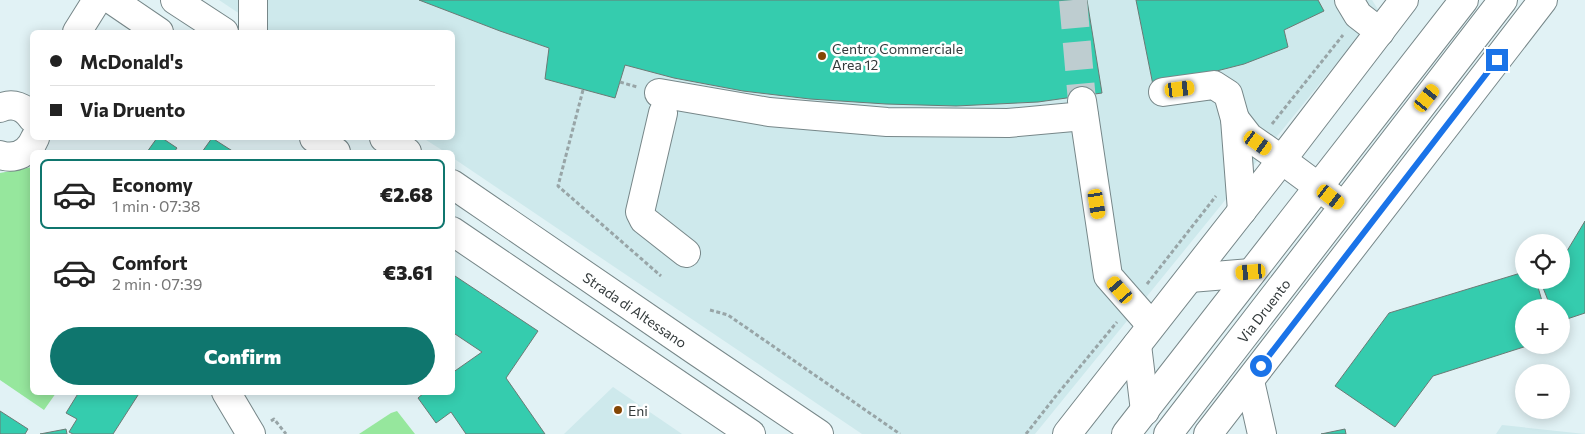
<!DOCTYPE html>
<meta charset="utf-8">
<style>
body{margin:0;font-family:Commissioner,sans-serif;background:#f6f6f6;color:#222;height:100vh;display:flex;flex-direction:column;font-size:19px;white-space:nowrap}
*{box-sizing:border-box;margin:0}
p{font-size:16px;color:#767676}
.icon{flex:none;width:28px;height:28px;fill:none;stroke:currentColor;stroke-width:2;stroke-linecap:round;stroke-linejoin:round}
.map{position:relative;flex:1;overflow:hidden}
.side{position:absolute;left:30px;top:150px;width:425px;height:245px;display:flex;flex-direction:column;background:#fff;border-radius:8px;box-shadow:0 2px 12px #0003}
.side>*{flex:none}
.guide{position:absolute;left:30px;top:30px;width:425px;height:110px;border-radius:8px;box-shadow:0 2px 12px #0003;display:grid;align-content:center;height:110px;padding:0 20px;background:#fff}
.tools{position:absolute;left:1515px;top:234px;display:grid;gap:10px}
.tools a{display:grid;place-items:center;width:55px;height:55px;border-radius:50%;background:#fff;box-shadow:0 2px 12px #0003;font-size:25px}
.end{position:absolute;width:22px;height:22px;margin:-11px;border:6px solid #1a73e8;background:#fff;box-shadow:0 0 0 2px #fff}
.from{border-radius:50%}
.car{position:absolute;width:15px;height:30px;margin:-15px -8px;border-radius:6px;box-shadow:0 0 4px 1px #0007;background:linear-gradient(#f5c518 24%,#345 0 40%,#f5c518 0 76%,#345 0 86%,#f5c518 0)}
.guide b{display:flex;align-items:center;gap:18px;height:48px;font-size:19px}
.guide b+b{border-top:1px solid #e0e0e0}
.guide i{width:12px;height:12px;background:#222}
ul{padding:9px 0 0;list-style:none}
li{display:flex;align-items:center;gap:15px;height:70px;margin:0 10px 8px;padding:0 10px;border:2px solid transparent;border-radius:8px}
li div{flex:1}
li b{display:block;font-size:19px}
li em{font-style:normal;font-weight:800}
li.active{border-color:#0f766e}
li>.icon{width:45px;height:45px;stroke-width:1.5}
.action{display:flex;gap:10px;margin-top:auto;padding:10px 20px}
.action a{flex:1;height:58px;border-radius:30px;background:#0f766e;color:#fff;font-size:20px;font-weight:800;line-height:58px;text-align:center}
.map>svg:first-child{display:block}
</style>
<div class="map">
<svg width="1585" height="434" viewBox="0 0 1585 434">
<rect width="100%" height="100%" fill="#e1f2f5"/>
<g fill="#cee9ec">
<polygon points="219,0 1372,0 1379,11 1035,434 862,434 453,158 452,152 445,152 423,138 452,138 452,32 267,32"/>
<polygon points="613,387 682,434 564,434"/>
<polygon points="1502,425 1585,434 1496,434"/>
</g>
<g fill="#96e79d">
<polygon points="32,167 32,392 56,393 44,410 0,380 0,173"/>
<polygon points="397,411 415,434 359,434 391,413"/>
</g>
<g fill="#35ccae" stroke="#6b7a75">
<polygon points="419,0 1087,0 1102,93 1038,102 956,106 886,104 810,99 743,91 674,78 625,65 615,98 545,79 549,48 500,31"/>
<polygon points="1136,0 1318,0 1324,11 1284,30 1288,47 1244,64 1197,76 1153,85"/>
<polygon points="157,138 162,138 177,148 174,152 147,152"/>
<polygon points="212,138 234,152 202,152"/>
<polygon points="1585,221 1585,313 1561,321 1561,308 1551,308 1540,280 1561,280 1561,261"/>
<polygon points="1524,272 1524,280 1536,280 1544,308 1524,308 1524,345 1530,345 1433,376 1395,427 1335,386 1389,313"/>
<polygon points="452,274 538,331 506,378 545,434 466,434 451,412 436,423 418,398 425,392 452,392 452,373 482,352 452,332"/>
<polygon points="79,392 140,392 113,434 73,434 69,432 77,419 66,413"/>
<polygon points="0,411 28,429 25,434 0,434"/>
<polygon points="66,429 67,434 40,434"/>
<polygon points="1345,429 1346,434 1321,434"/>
</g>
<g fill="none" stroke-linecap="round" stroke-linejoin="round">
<polyline stroke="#becdd0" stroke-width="28" stroke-dasharray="28 14" stroke-linecap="butt" points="1073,0 1082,101"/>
<defs>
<g id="minor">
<polyline points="112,0 159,32"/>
<polyline points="175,0 224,32"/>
<polyline points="1349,0 1358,15 1380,32"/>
<polyline points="77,32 97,0"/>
<polyline points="253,32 253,0"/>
<polyline points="1163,92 1214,85 1228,94 1235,119 1242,211"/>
<polyline points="659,93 769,112 887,122 1008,123 1084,116"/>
<polyline points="1082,101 1108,276 1151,325"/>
<path d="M0 108C13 102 25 107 32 118"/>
<polyline points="663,113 640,212 644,220 686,253"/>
<polyline points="1235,119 1249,137 1282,160 1332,197"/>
<polyline points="314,138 336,152"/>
<polyline points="384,138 407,152"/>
<path d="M0 155C16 160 29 153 35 138"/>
<path id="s1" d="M452 184 696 351 819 434"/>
<polyline points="452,231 751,434"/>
<polyline points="1190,278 1251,273"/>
<polyline points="1137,345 1145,411"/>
<polyline points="1250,381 1262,434"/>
<polyline points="226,392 251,434"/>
<polyline points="1067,434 1270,175 1404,0"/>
<polyline points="1126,434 1464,0"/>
<path id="s2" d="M1168 434 1503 0"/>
<polyline points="1208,434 1543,0"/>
</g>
</defs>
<use href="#minor" stroke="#778789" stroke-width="30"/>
<g stroke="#98a5a7" stroke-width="3" stroke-dasharray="4 2.5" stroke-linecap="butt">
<polyline points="620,82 637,87"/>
<polyline points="583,90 558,186 661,276"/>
<polyline points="1272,124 1343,35"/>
<polyline points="1147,284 1216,196"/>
<polyline points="710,310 728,315 900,434"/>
<polyline points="271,421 274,419 286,434"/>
<polyline points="1026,434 1055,397 1117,322"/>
</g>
<use href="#minor" stroke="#fff" stroke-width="28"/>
</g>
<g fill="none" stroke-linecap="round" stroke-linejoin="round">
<polyline stroke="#1a73e8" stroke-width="6" points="1261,366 1497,60"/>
</g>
<g fill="#844605" stroke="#fff" stroke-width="2">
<circle cx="822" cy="56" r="5"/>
<circle cx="618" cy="410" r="5"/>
</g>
<g text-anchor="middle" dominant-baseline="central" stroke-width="5" stroke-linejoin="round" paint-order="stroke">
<g font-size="14" fill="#333a3b" stroke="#fff" text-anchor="start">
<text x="832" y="48">Centro Commerciale<tspan x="832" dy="16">Area 12</tspan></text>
<text x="628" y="410">Eni</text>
</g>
<g font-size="14" fill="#333a3b" stroke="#fff">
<text stroke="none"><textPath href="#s1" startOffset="222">Strada di Altessano</textPath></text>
<text stroke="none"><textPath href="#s2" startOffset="156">Via Druento</textPath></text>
</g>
</g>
</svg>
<div class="tools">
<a><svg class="icon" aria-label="locate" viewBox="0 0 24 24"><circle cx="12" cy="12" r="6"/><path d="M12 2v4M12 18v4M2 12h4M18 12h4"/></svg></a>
<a>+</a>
<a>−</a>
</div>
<i class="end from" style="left:1261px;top:366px"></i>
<i class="end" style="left:1497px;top:60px"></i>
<i class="car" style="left:1180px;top:89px;rotate:83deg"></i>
<i class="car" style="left:1427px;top:98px;rotate:38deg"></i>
<i class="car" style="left:1258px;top:143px;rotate:125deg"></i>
<i class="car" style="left:1331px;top:197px;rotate:127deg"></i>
<i class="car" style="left:1097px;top:204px;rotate:171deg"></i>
<i class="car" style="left:1251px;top:272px;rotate:265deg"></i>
<i class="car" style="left:1120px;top:290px;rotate:319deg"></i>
<div class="guide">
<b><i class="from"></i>McDonald's</b>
<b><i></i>Via Druento</b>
</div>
<section class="side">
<ul>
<li class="active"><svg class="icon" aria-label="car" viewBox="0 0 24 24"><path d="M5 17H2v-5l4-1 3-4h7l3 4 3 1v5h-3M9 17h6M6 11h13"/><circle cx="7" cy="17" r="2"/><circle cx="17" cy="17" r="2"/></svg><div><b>Economy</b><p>1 min · 07:38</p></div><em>€2.68</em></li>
<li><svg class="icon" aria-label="car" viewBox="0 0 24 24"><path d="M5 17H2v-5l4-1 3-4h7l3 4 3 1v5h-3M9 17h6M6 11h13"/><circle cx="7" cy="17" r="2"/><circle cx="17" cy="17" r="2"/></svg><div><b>Comfort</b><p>2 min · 07:39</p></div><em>€3.61</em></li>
</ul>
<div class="action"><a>Confirm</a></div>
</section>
</div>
